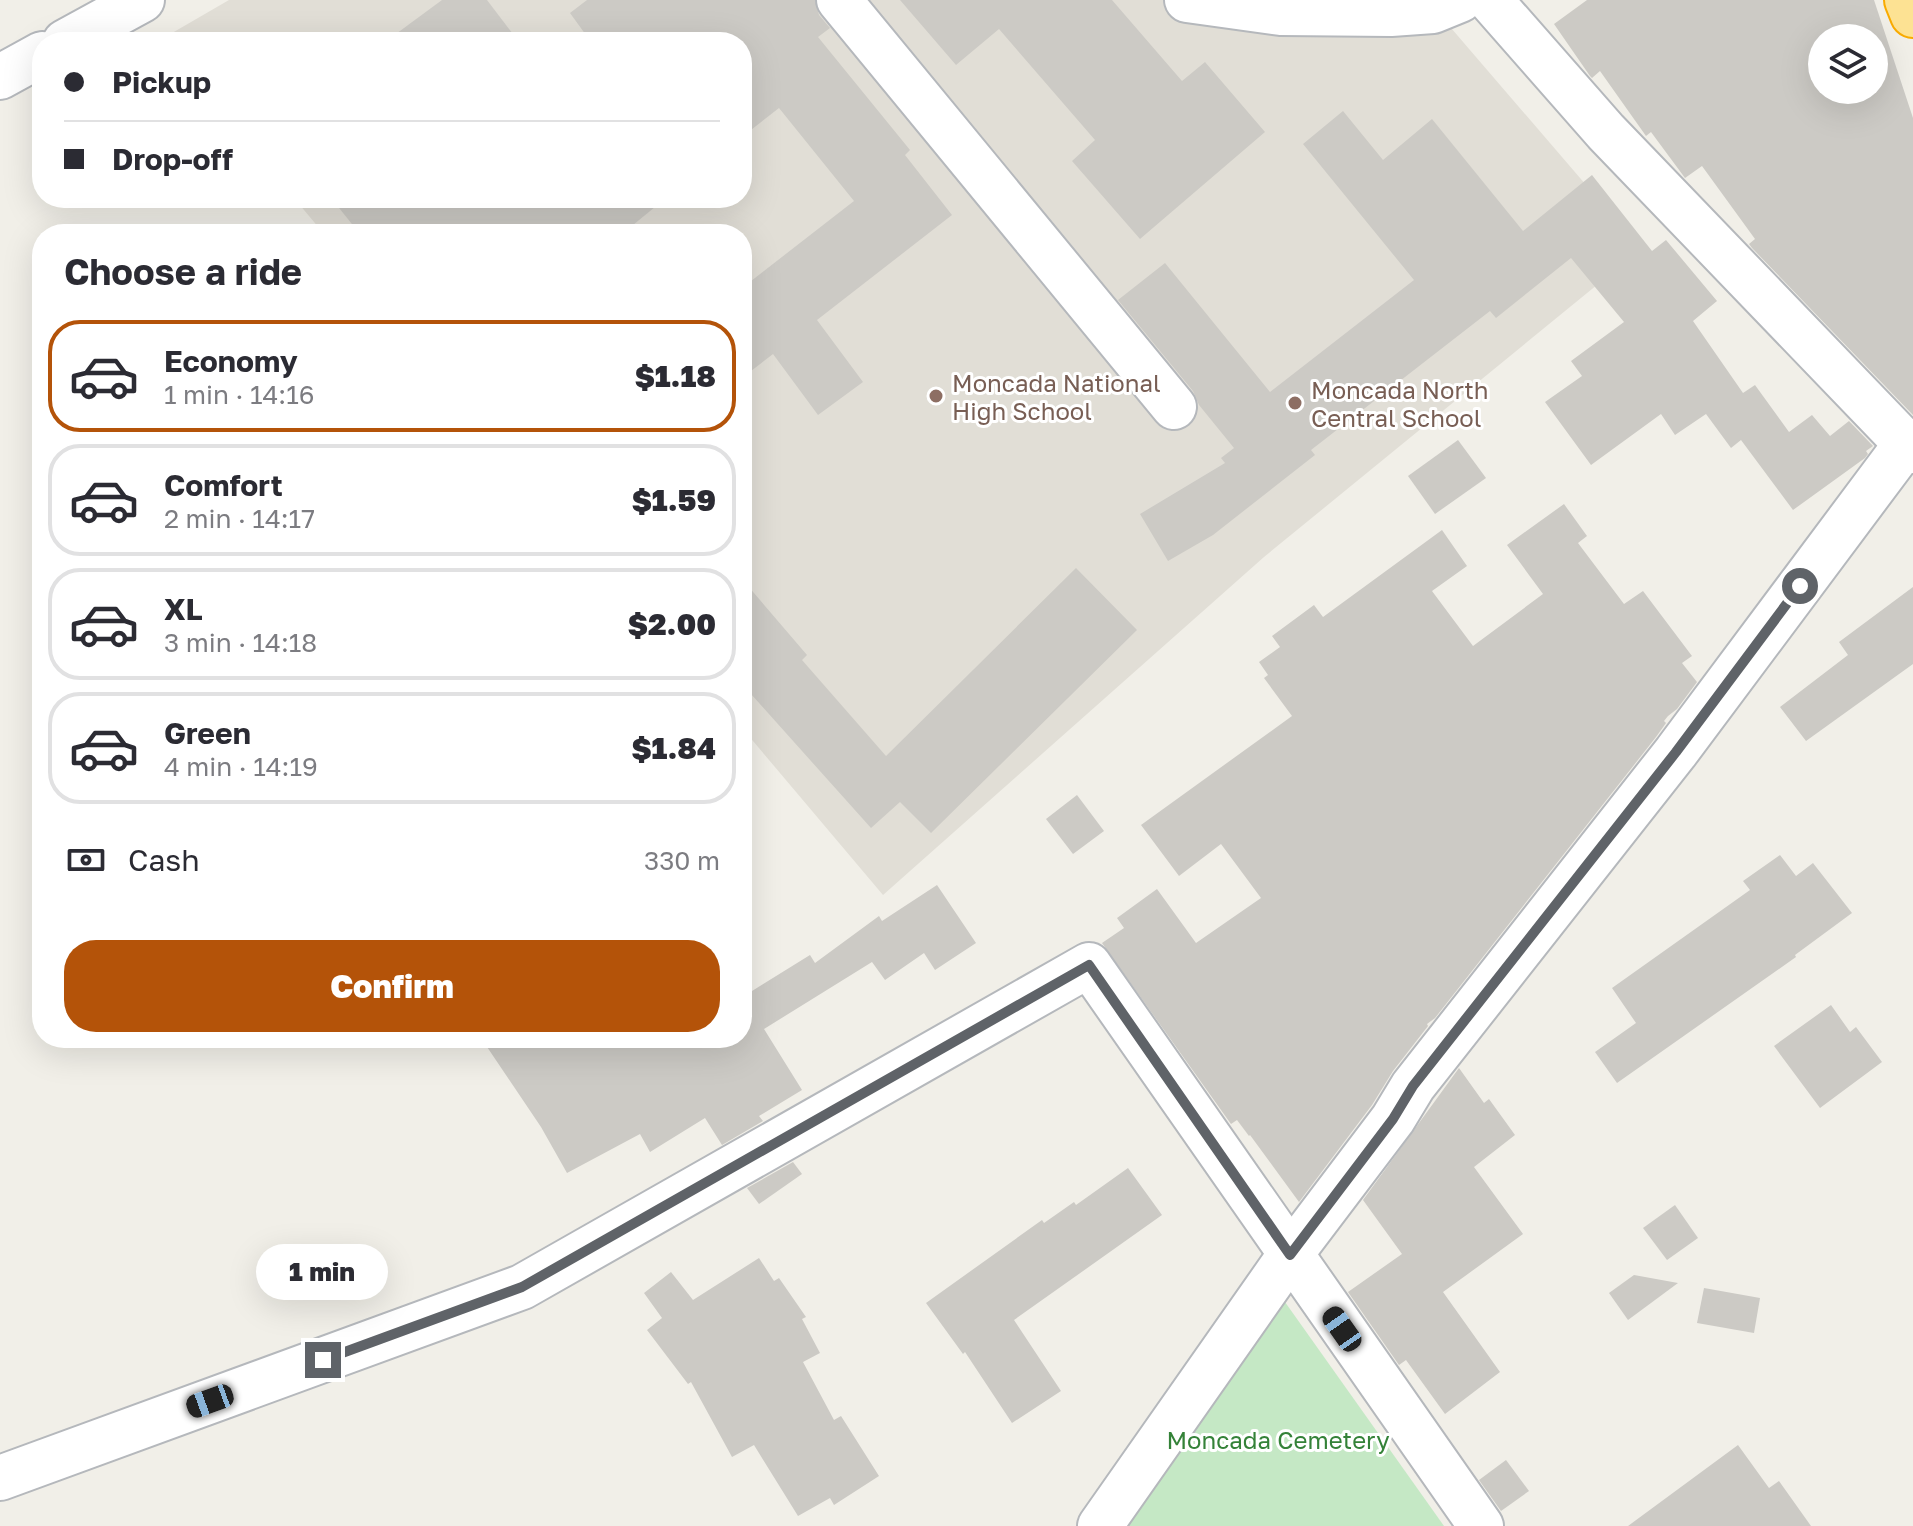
<!DOCTYPE html>
<meta charset="utf-8">
<style>
body{margin:0;font-family:"Golos Text",sans-serif;background:#f2f2f3;color:#2b2b33;height:100vh;display:flex;flex-direction:column;font-size:30px;white-space:nowrap}
*{box-sizing:border-box;margin:0}
p{font-size:26px;color:#7c7c81}
.icon{flex:none;width:44px;height:44px;fill:none;stroke:currentColor;stroke-width:2;stroke-linecap:round;stroke-linejoin:round}
.map{position:relative;flex:1;overflow:hidden}
.details{position:absolute;left:32px;top:224px;width:720px;height:824px;display:flex;flex-direction:column;background:#fff;border-radius:32px;box-shadow:0 8px 32px #0002}
.details>*{flex:none}
.guide{position:absolute;left:32px;top:32px;width:720px;height:176px;border-radius:32px;box-shadow:0 8px 32px #0002;display:grid;align-content:center;height:176px;padding:0 32px;background:#fff}
.tools{position:absolute;left:1808px;top:24px;display:grid;gap:16px}
.tools a{display:grid;place-items:center;width:80px;height:80px;border-radius:50%;background:#fff;box-shadow:0 8px 32px #0002;font-size:40px}
.end{position:absolute;width:36px;height:36px;margin:-18px;border:10px solid #5f6368;background:#fff;box-shadow:0 0 0 4px #fff}
.from{border-radius:50%}
.bubble{position:absolute;height:56px;border-radius:28px;background:#fff;box-shadow:0 8px 32px #0002;font-size:26px;font-weight:800;line-height:56px;text-align:center}
.car{position:absolute;width:24px;height:48px;margin:-24px -12px;border-radius:10px;box-shadow:0 0 6px 2px #0007;background:linear-gradient(#222 24%,#8ab4d8 0 40%,#222 0 76%,#8ab4d8 0 86%,#222 0)}
.guide b{display:flex;align-items:center;gap:28px;height:76px;font-size:30px}
.guide b+b{border-top:2px solid #e1e1e2}
.guide i{width:20px;height:20px;background:#2b2b33}
ul{padding:0;list-style:none}
li{display:flex;align-items:center;gap:24px;height:112px;margin:0 16px 12px;padding:0 16px;border:4px solid #e1e1e2;border-radius:32px}
li div{flex:1}
li b{display:block;font-size:30px}
li em{font-style:normal;font-weight:800}
li.selected{border-color:#b45309}
li>.icon{width:72px;height:72px;stroke-width:1.5}
h2{padding:0 32px;font-size:36px;line-height:96px}
.pay{display:flex;align-items:center;gap:20px;height:88px;padding:0 32px;font-size:30px}
.pay p{margin-inline-start:auto}
.button{display:flex;gap:16px;margin-top:auto;padding:16px 32px}
.button a{flex:1;height:92px;border-radius:32px;background:#b45309;color:#fff;font-size:32px;font-weight:800;line-height:92px;text-align:center}
.map>svg:first-child{display:block}
</style>
<div class="map">
<svg width="1913" height="1526" viewBox="0 0 1913 1526">
<rect width="100%" height="100%" fill="#f1efe8"/>
<polygon fill="#e1ded6" points="229,0 1427,0 1641,249 1264,557 883,895 742,728 742,234 324,234 294,198 742,198 742,42 162,42 160,40"/>
<polygon fill="#c5e8c5" points="1280,1295 1444,1526 1106,1526"/>
<g fill="#cccac5" fill-rule="evenodd">
<polygon points="442,0 487,0 519,42 385,42"/>
<polygon points="587,0 815,0 819,15 830,28 818,37 910,150 905,155 952,215 817,320 863,382 818,415 773,354 742,378 742,288 854,201 779,108 742,137 742,42 591,42 570,13"/>
<polygon points="900,0 1112,0 1182,81 1205,62 1265,132 1140,239 1072,161 1095,140 999,29 956,65"/>
<path d="M1587 0H1874L1913 118V415L1752 248 1749 244 1755 239 1702 166 1685 178 1651 132 1646 136 1600 71 1592 78 1590 76 1554 24ZM1822 38H1874V90H1822Z"/>
<polygon points="1343,111 1383,160 1432,119 1523,231 1592,175 1652,251 1666,240 1717,301 1693,321 1743,393 1755,385 1789,432 1812,415 1830,436 1849,421 1873,446 1866,451 1868,454 1865,458 1793,510 1741,440 1731,448 1706,414 1675,435 1661,414 1591,465 1545,402 1582,376 1571,361 1624,322 1571,258 1496,318 1490,311 1311,450 1315,455 1213,535 1168,561 1140,514 1225,463 1221,458 1234,448 1199,405 1193,391 1118,300 1165,263 1270,392 1414,280 1303,144"/>
<polygon points="331,198 666,198 622,234 360,234"/>
<polygon points="1458,440 1486,478 1435,514 1408,476"/>
<polygon points="1564,504 1587,536 1578,543 1624,604 1643,591 1692,656 1682,663 1697,682 1677,709 1668,716 1664,721 1666,723 1656,737 1435,1018 1427,1024 1428,1026 1393,1071 1372,1105 1299,1202 1250,1135 1249,1136 1237,1120 1231,1124 1102,943 1124,928 1117,918 1157,889 1196,943 1261,898 1221,844 1179,876 1141,825 1292,716 1264,678 1268,675 1259,662 1280,647 1272,636 1314,605 1323,617 1442,530 1467,566 1432,591 1473,646 1543,594 1507,545"/>
<polygon points="1076,568 1137,630 931,833 900,802 871,828 742,684 742,579 807,655 802,660 886,756"/>
<polygon points="1913,587 1913,664 1806,741 1780,707 1848,655 1839,642"/>
<polygon points="1077,795 1104,831 1073,854 1046,819"/>
<polygon points="1780,855 1796,876 1813,863 1852,913 1795,955 1796,957 1617,1083 1595,1052 1636,1023 1612,988 1750,890 1743,881"/>
<polygon points="937,885 976,943 935,970 924,953 885,980 872,962 764,1029 802,1090 759,1116 763,1121 722,1145 705,1118 650,1152 640,1134 567,1173 541,1127 481,1038 742,1038 742,994 744,996 810,955 815,963 879,916 882,921"/>
<polygon points="1831,1005 1850,1032 1856,1027 1882,1062 1820,1108 1774,1046"/>
<polygon points="1459,1068 1484,1103 1489,1099 1515,1135 1474,1167 1523,1234 1443,1292 1500,1372 1445,1414 1406,1360 1399,1365 1348,1292 1402,1254 1363,1200"/>
<polygon points="793,1162 802,1174 759,1204 747,1188"/>
<polygon points="1128,1168 1162,1215 1014,1320 1061,1391 1012,1423 965,1352 963,1354 926,1303 1042,1220 1044,1223 1074,1202 1076,1205"/>
<polygon points="1675,1205 1698,1238 1667,1260 1643,1228"/>
<polygon points="759,1258 774,1281 779,1278 806,1317 802,1319 820,1353 803,1362 834,1420 841,1416 879,1476 834,1505 830,1498 798,1516 754,1445 732,1457 691,1382 688,1384 647,1330 662,1318 644,1293 671,1272 693,1300"/>
<polygon points="1634,1275 1678,1283 1628,1320 1609,1293"/>
<polygon points="1704,1288 1760,1298 1754,1333 1697,1323"/>
<polygon points="1738,1445 1769,1488 1779,1481 1811,1526 1628,1526"/>
<polygon points="1506,1460 1529,1491 1501,1511 1479,1480"/>
</g>
<g fill="none" stroke-linecap="round" stroke-linejoin="round">
<defs>
<g id="minor">
<polyline points="839,0 1174,407"/>
<polyline points="1187,0 1281,13 1391,14 1433,11 1460,0"/>
<polyline points="1490,0 1606,132 1913,451"/>
<polyline points="65,42 142,0"/>
<polyline points="0,77 42,54"/>
<polyline points="0,1478 522,1287 1089,965 1481,1526"/>
<polyline points="1100,1526 1290,1255 1393,1119 1413,1086 1676,752 1906,444"/>
</g>
<polyline id="highway" points="1907,0 1913,15"/>
</defs>
<use href="#minor" stroke="#b5b8bc" stroke-width="48"/>
<use href="#highway" stroke="#f9ab00" stroke-width="48"/>
<use href="#minor" stroke="#fff" stroke-width="44"/>
<use href="#highway" stroke="#fde293" stroke-width="44"/>
</g>
<g fill="none" stroke-linecap="round" stroke-linejoin="round">
<polyline stroke="#5f6368" stroke-width="10" points="323,1360 522,1287 1089,965 1290,1255 1393,1119 1413,1086 1676,752 1800,586"/>
</g>
<g fill="#8d6e63" stroke="#fff" stroke-width="3">
<circle cx="936" cy="396" r="8"/>
<circle cx="1295" cy="403" r="8"/>
</g>
<g text-anchor="middle" dominant-baseline="central" stroke-width="6" stroke-linejoin="round" paint-order="stroke">
<g font-size="24" fill="#785e54" stroke="#fff" text-anchor="start">
<text x="952" y="382">Moncada National<tspan x="952" dy="28">High School</tspan></text>
<text x="1311" y="389">Moncada North<tspan x="1311" dy="28">Central School</tspan></text>
</g>
<g font-size="24" fill="#348238" stroke="#fff">
<text x="1278" y="1439">Moncada Cemetery</text>
</g>
</g>
</svg>
<div class="tools">
<a><svg class="icon" aria-label="layers" viewBox="0 0 24 24"><path d="M12 4l9 5-9 5-9-5zM3 14l9 5 9-5"/></svg></a>
</div>
<i class="end from" style="left:1800px;top:586px"></i>
<i class="end" style="left:323px;top:1360px"></i>
<div class="bubble" style="left:256px;top:1244px;width:132px">1 min</div>
<i class="car" style="left:1342px;top:1329px;rotate:325deg"></i>
<i class="car" style="left:210px;top:1401px;rotate:250deg"></i>
<div class="guide">
<b><i class="from"></i>Pickup</b>
<b><i></i>Drop-off</b>
</div>
<section class="details">
<h2>Choose a ride</h2>
<ul>
<li class="selected"><svg class="icon" aria-label="car" viewBox="0 0 24 24"><path d="M5 17H2v-5l4-1 3-4h7l3 4 3 1v5h-3M9 17h6M6 11h13"/><circle cx="7" cy="17" r="2"/><circle cx="17" cy="17" r="2"/></svg><div><b>Economy</b><p>1 min · 14:16</p></div><em>$1.18</em></li>
<li><svg class="icon" aria-label="car" viewBox="0 0 24 24"><path d="M5 17H2v-5l4-1 3-4h7l3 4 3 1v5h-3M9 17h6M6 11h13"/><circle cx="7" cy="17" r="2"/><circle cx="17" cy="17" r="2"/></svg><div><b>Comfort</b><p>2 min · 14:17</p></div><em>$1.59</em></li>
<li><svg class="icon" aria-label="car" viewBox="0 0 24 24"><path d="M5 17H2v-5l4-1 3-4h7l3 4 3 1v5h-3M9 17h6M6 11h13"/><circle cx="7" cy="17" r="2"/><circle cx="17" cy="17" r="2"/></svg><div><b>XL</b><p>3 min · 14:18</p></div><em>$2.00</em></li>
<li><svg class="icon" aria-label="car" viewBox="0 0 24 24"><path d="M5 17H2v-5l4-1 3-4h7l3 4 3 1v5h-3M9 17h6M6 11h13"/><circle cx="7" cy="17" r="2"/><circle cx="17" cy="17" r="2"/></svg><div><b>Green</b><p>4 min · 14:19</p></div><em>$1.84</em></li>
</ul>
<div class="pay"><svg class="icon" aria-label="cash" viewBox="0 0 24 24"><path d="M3 7h18v10H3z"/><circle cx="12" cy="12" r="2"/></svg>Cash<p>330 m</p></div>
<div class="button"><a>Confirm</a></div>
</section>
</div>
